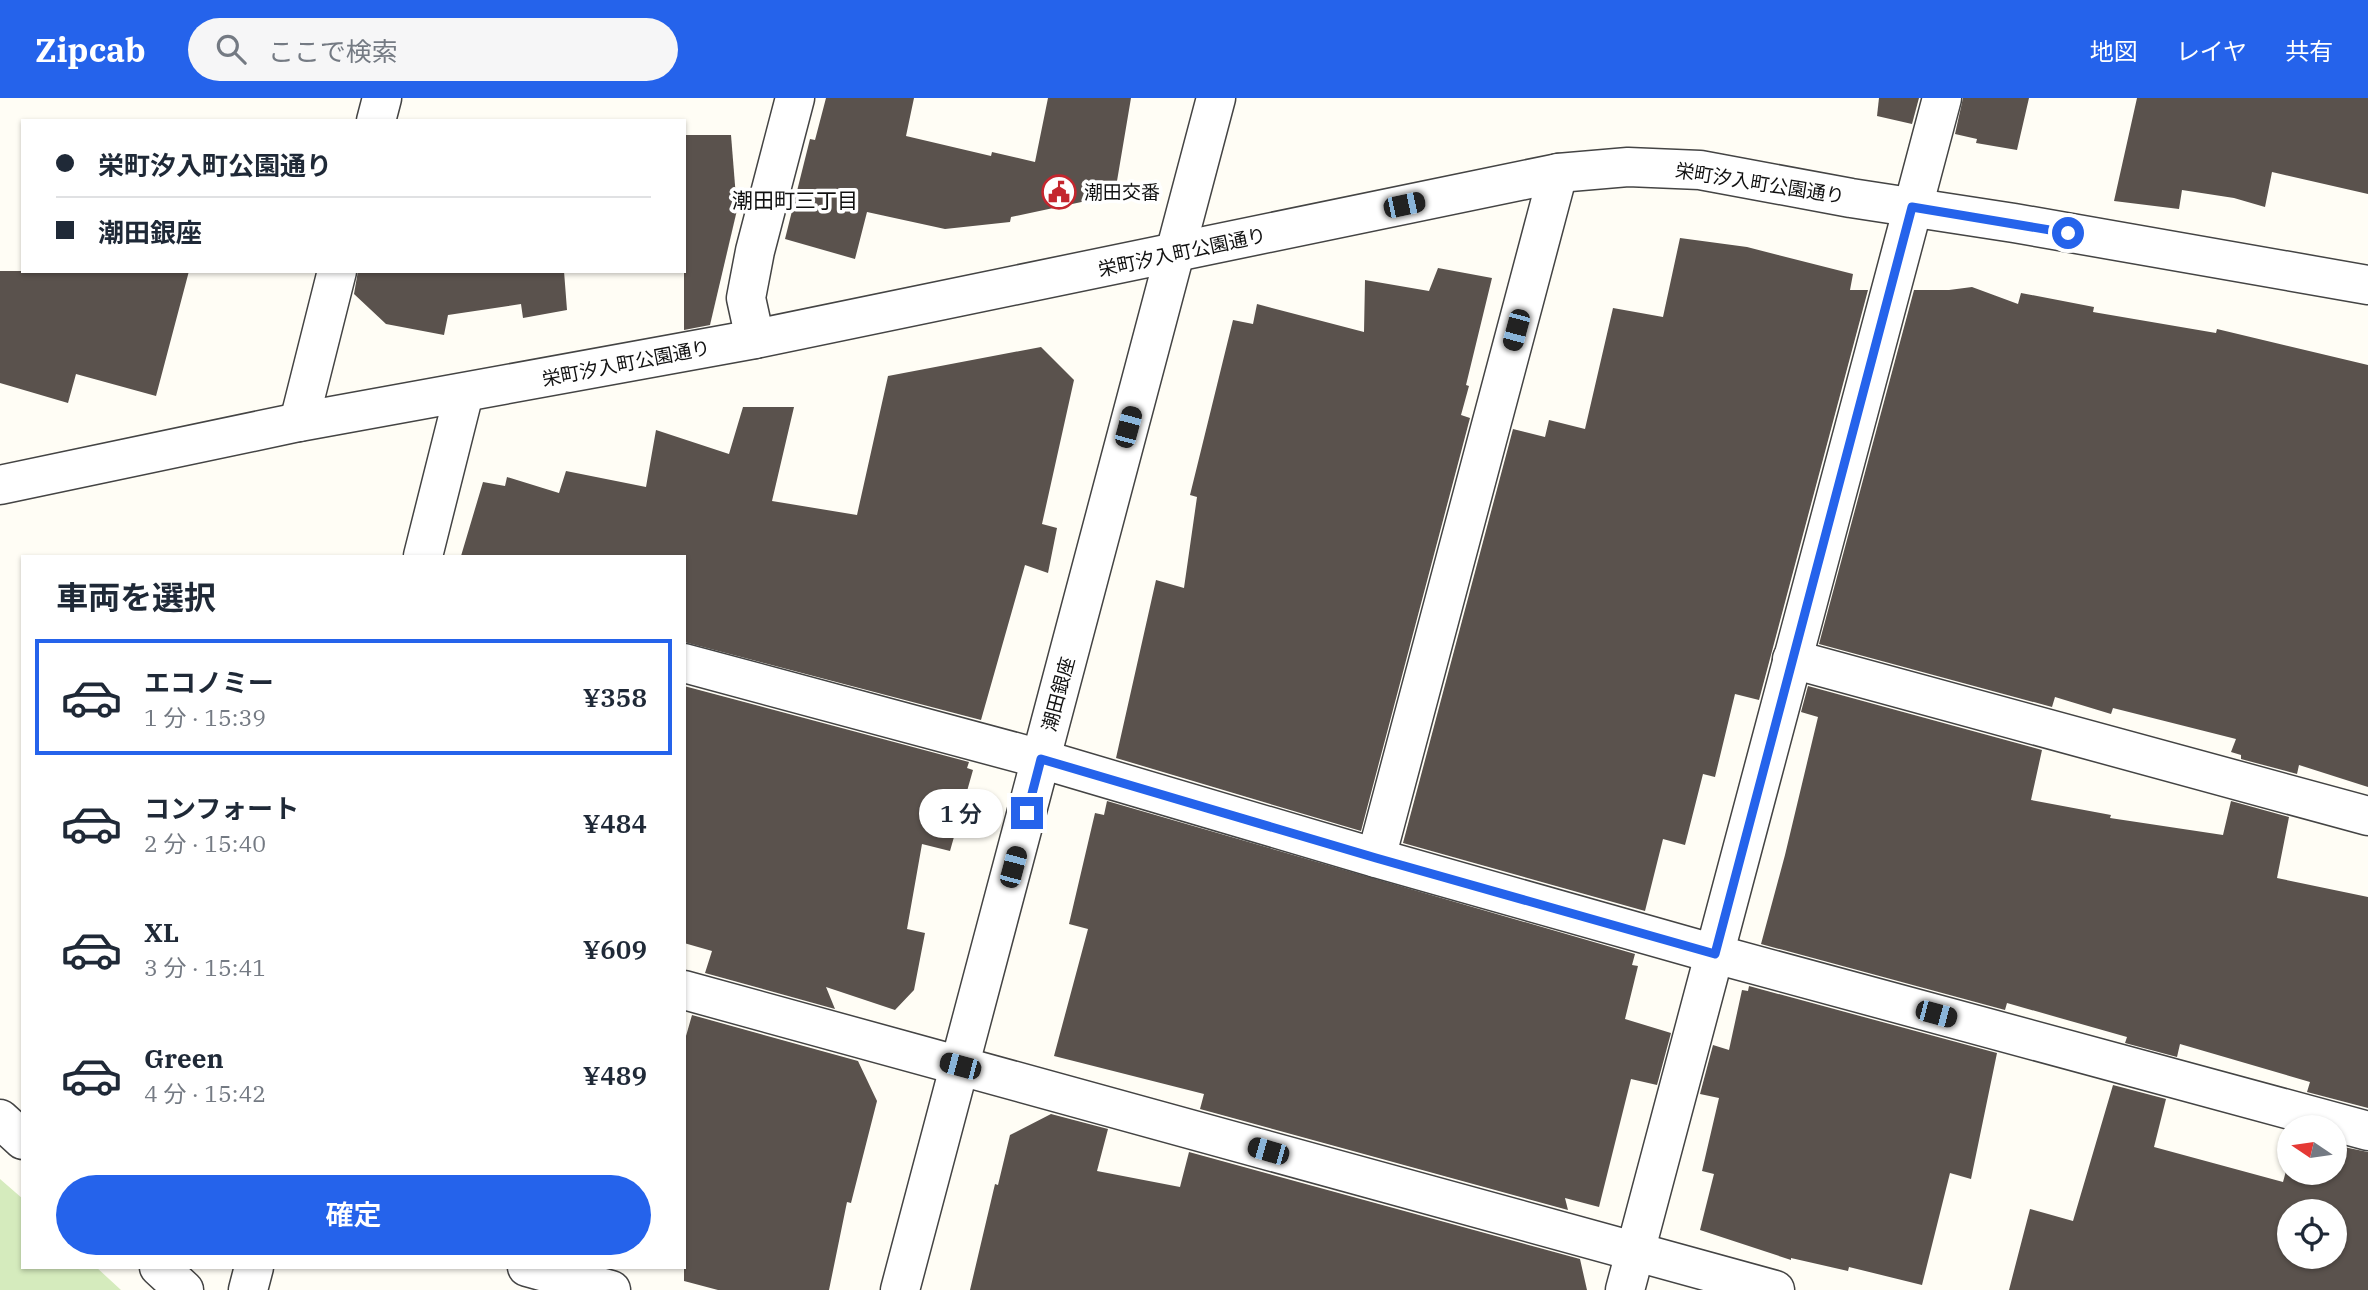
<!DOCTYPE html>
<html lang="ja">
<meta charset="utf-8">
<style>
body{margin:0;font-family:"IBM Plex Serif","Noto Sans JP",serif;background:#f6f6f7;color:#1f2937;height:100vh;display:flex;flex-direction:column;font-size:26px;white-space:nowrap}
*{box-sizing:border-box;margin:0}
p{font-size:23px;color:#747a83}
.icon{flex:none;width:38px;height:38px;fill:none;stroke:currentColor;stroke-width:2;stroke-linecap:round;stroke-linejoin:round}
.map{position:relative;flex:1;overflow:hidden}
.details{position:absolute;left:21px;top:457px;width:665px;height:714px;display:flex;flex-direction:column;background:#fff;border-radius:0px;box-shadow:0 2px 5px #0004}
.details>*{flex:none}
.banner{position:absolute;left:21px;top:21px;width:665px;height:154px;border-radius:0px;box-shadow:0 2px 5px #0004;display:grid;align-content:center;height:154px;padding:0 35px;background:#fff}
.needle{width:46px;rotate:283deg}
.tools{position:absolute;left:2277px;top:1017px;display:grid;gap:14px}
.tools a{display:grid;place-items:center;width:70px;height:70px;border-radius:50%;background:#fff;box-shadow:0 2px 5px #0004;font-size:35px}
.end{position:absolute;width:32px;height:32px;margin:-16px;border:9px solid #2563eb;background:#fff;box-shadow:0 0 0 4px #fff}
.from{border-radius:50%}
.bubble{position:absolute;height:49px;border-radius:24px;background:#fff;box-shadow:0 2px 5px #0004;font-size:23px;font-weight:600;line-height:49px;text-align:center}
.car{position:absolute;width:21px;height:42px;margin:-21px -10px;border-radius:9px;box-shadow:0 0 5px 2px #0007;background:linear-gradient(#222 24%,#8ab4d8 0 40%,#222 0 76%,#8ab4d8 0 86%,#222 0)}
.banner b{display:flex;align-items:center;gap:24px;height:66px;font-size:26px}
.banner b+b{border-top:2px solid #e0e1e3}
.banner i{width:18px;height:18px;background:#1f2937}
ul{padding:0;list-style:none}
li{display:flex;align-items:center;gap:21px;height:116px;margin:0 14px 10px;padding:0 21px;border:4px solid transparent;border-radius:0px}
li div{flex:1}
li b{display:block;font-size:26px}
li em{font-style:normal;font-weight:600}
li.on{border-color:#2563eb}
li>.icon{width:63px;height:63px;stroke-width:1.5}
h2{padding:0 35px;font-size:32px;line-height:84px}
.action{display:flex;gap:14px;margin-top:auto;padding:14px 35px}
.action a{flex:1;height:80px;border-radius:42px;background:#2563eb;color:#fff;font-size:28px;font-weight:600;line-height:80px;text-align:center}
header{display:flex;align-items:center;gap:42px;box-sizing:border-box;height:98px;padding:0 35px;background:#2563eb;color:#fff}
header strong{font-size:33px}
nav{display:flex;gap:38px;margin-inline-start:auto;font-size:24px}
.search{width:490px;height:63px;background:#f6f6f7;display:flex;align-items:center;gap:18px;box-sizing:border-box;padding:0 24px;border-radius:38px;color:#747a83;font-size:26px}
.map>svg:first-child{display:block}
</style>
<header>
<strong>Zipcab</strong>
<div class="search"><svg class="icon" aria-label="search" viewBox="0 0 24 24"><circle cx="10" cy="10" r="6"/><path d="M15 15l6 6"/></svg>ここで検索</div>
<nav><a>地図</a><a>レイヤ</a><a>共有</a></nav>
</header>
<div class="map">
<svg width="2368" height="1192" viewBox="0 0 2368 1192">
<rect width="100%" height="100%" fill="#fffdf5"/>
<polygon fill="#d5ebbd" points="0,1081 23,1101 23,1169 96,1169 121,1192 0,1192"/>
<g fill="#5a524d" fill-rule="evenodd">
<polygon points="826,0 914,0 906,38 991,58 992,54 1035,64 1048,0 1131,0 1117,83 1147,90 1011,119 1010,124 945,131 867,114 855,161 785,141 810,41 815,42"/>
<polygon points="1879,0 1919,0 1912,26 1877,18"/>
<polygon points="1963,0 2029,0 2017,52 1976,45 1977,41 1955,36"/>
<polygon points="2137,0 2368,0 2368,96 2272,74 2265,109 2234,100 2182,92 2179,111 2114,103"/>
<polygon points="684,37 731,37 737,112 710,227 684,232"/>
<polygon points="1680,140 1747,149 1853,176 1850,192 1868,192 1759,602 1735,596 1715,679 1703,676 1685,747 1663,741 1645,813 1403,745 1513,331 1545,339 1549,322 1585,331 1613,210 1663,219"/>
<polygon points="1438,170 1492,180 1466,287 1469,288 1461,317 1470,320 1361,733 1116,660 1156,482 1184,490 1197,399 1190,397 1233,222 1253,226 1257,206 1364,234 1365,182 1429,193"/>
<polygon points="0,173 189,173 156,298 76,276 68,305 0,285"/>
<polygon points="358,173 564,173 567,212 523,220 521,206 448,217 444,237 386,226 354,196"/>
<polygon points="1972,189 2018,206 2021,195 2094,209 2093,214 2216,235 2217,231 2368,267 2368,689 2299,667 2297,676 2241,661 2241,657 2231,654 2236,641 2113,610 2111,616 2055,599 2052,609 1819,546 1914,192 1949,192"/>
<polygon points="1041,249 1074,282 1042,426 1057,430 1048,475 1025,467 981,622 684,544 684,458 461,458 483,384 505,388 507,379 559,395 566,373 646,389 656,332 729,356 743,309 794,309 772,403 857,417 888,278"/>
<polygon points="684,588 969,664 967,670 973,672 950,753 922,746 907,831 925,835 914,892 895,912 826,889 835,911 705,875 712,853 684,845"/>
<polygon points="1808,588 2042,652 2031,702 2111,717 2110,720 2223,737 2231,703 2289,719 2277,780 2368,799 2368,1010 2307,994 2310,984 2180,946 2177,959 2125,945 2127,939 2007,905 2005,912 1761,846 1785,757 1818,619 1801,614"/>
<polygon points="1107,703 1635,856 1632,867 1638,868 1625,921 1671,935 1657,987 1631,981 1599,1109 1565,1100 1568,1112 1200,1011 1204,996 1054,958 1088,831 1069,826 1095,715 1104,717"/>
<polygon points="1749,888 1997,955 1971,1081 1950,1075 1922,1187 1849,1169 1848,1173 1791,1160 1791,1162 1700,1132 1714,1076 1702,1073 1719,1000 1700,996 1713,947 1729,952 1742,892 1748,893"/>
<polygon points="692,917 858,963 877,1003 851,1105 847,1104 829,1192 718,1192 684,1183 684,945"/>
<path d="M2113 987 2166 1001 2154 1049 2283 1084 2289 1062V1074H2334V1047L2368 1054V1192H2009L2030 1111 2073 1123ZM2289 1113H2334V1158H2289Z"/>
<polygon points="1051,1016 1108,1031 1097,1073 1180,1089 1189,1054 1580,1161 1587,1192 970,1192 995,1086 998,1087 1010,1037"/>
</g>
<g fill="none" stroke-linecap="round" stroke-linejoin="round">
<defs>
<g id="minor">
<polyline points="376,23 382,0"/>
<polyline points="755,241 746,200 755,153 795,0"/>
<polyline points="299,324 337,173"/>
<polyline points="423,458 464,295"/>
<polyline points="1792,561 2368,718"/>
<polyline points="684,565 1041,661 1376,760 1715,856 2368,1033"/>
<polyline points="1376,760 1558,75"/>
<polyline points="684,892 1775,1192"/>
<polyline points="0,1021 23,1042"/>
<polyline points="159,1169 184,1192"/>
<polyline points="527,1169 611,1192"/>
<polyline points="248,1192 254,1169"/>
<polyline points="1625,1192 1942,0"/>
</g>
<g id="tertiary">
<polyline points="0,387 299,324 755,241 1558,75 1628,69 1700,72 1851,100 2014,125 2368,187"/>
<polyline points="900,1192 1216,0"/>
</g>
</defs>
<use href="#minor" stroke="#444" stroke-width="41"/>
<use href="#tertiary" stroke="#444" stroke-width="41"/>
<use href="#minor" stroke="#fff" stroke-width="38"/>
<use href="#tertiary" stroke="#fff" stroke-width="38"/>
</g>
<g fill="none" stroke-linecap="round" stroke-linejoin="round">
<polyline stroke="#2563eb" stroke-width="9" points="1027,715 1041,661 1376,760 1715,856 1912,109 2068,135"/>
</g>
<defs>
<symbol id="civic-ring" viewBox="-11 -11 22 22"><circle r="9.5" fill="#fff" stroke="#c4262e" stroke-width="1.5"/><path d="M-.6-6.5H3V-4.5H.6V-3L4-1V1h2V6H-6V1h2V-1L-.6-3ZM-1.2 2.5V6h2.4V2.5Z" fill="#c4262e"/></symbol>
</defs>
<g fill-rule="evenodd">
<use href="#civic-ring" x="1040" y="75" width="38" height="38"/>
</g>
<g text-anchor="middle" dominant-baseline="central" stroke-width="7" stroke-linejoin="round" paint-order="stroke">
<g font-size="19" fill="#111" stroke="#fff">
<text transform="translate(1760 85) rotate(9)">栄町汐入町公園通り</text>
<text transform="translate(1182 154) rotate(-12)">栄町汐入町公園通り</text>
<text transform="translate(626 265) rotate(-11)">栄町汐入町公園通り</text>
<text transform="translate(1058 596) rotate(-75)">潮田銀座</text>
</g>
<g font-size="19" fill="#111" stroke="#fff" text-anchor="start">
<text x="1084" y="94">潮田交番</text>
</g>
<g font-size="21" fill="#111" stroke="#fff">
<text x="795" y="102">潮田町三丁目</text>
</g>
</g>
</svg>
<div class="tools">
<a><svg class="needle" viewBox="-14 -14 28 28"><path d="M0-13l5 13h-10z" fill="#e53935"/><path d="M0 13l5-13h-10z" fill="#747a83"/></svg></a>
<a><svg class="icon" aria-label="locate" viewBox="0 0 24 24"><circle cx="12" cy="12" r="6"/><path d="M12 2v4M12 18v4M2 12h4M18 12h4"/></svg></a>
</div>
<i class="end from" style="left:2068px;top:135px"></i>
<i class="end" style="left:1027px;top:715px"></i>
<div class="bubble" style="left:919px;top:691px;width:84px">1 分</div>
<i class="car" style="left:1404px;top:107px;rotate:78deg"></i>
<i class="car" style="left:1516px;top:232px;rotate:195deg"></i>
<i class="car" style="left:1128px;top:329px;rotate:15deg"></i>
<i class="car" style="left:1013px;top:769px;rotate:15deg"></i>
<i class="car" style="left:1936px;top:916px;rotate:105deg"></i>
<i class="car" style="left:960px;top:968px;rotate:285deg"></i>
<i class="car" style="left:1268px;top:1053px;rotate:286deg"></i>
<div class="banner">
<b><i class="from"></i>栄町汐入町公園通り</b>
<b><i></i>潮田銀座</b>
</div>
<section class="details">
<h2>車両を選択</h2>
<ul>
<li class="on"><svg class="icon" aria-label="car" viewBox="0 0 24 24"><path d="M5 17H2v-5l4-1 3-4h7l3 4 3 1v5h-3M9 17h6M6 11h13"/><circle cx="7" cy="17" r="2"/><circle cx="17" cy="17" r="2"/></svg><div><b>エコノミー</b><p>1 分 · 15:39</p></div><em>¥358</em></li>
<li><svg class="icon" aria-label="car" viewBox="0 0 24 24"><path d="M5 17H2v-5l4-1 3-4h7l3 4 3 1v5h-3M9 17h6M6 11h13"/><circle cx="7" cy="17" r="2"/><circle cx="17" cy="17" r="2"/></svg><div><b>コンフォート</b><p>2 分 · 15:40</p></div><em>¥484</em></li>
<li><svg class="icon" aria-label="car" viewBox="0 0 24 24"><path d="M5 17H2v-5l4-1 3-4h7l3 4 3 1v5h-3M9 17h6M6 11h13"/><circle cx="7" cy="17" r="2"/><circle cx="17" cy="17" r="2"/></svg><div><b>XL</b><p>3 分 · 15:41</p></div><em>¥609</em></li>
<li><svg class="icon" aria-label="car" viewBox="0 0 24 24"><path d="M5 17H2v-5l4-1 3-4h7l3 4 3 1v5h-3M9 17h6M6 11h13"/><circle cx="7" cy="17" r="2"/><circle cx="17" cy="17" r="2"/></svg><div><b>Green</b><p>4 分 · 15:42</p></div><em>¥489</em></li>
</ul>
<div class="action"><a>確定</a></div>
</section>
</div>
